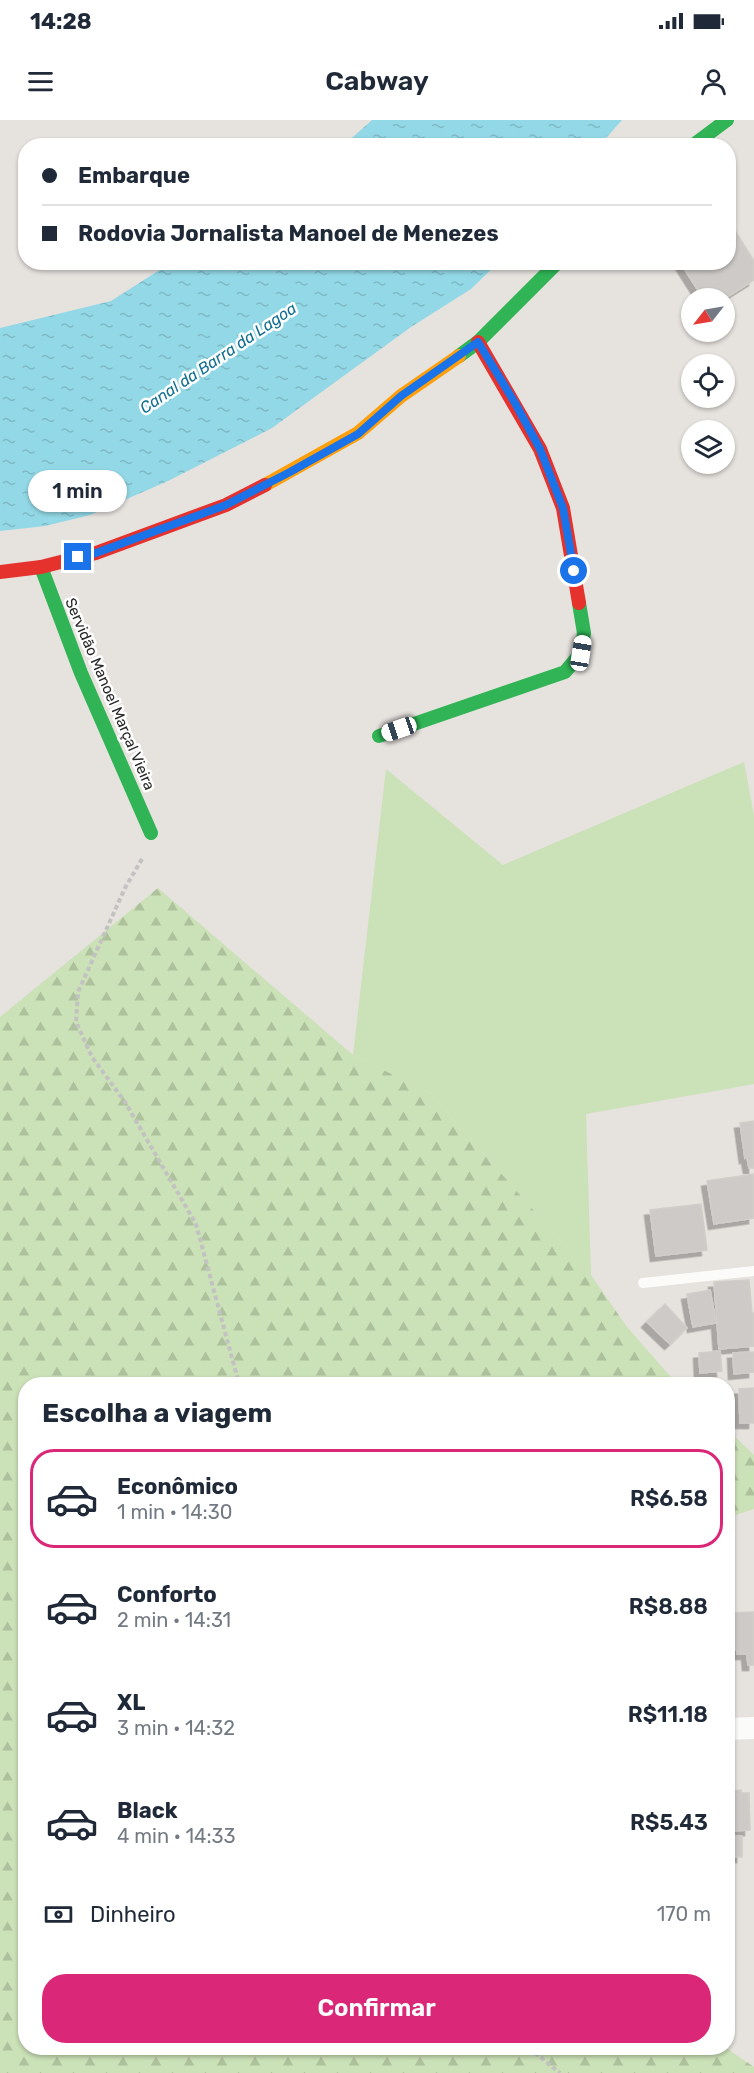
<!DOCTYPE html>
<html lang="pt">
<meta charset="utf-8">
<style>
body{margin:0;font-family:Rubik,sans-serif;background:#f2f2f3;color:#1f2937;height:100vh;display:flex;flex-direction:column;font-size:22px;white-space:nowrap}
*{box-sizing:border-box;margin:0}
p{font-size:20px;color:#747a83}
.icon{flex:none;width:33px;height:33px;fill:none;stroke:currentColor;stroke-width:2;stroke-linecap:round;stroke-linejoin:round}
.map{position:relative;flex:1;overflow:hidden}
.panel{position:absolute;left:18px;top:1257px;width:717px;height:678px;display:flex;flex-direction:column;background:#fff;border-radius:24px;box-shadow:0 2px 4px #0004}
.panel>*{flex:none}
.guide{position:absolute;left:18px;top:18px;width:718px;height:132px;border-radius:24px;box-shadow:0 2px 4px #0004;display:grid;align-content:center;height:132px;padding:0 24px;background:#fff}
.needle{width:39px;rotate:239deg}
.fabs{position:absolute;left:681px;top:168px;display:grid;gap:12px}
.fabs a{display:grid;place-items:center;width:54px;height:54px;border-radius:50%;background:#fff;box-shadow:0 2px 4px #0004;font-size:30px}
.end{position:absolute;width:27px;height:27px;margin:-14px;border:8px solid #1a73e8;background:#fff;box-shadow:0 0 0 3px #fff}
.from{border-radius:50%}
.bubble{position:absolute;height:42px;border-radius:21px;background:#fff;box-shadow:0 2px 4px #0004;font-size:20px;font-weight:600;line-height:42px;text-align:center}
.car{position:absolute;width:18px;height:36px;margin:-18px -9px;border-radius:8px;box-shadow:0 0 4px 2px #0007;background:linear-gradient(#fff 24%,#345 0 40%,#fff 0 76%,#345 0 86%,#fff 0)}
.guide b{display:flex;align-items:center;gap:21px;height:57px;font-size:22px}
.guide b+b{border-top:2px solid #e0e1e3}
.guide i{width:15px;height:15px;background:#1f2937}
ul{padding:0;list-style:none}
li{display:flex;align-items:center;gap:18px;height:99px;margin:0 12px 9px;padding:0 12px;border:3px solid transparent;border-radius:24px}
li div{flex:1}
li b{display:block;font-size:22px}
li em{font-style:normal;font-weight:600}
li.current{border-color:#db2777}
li>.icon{width:54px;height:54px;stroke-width:1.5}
h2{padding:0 24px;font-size:27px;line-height:72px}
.pay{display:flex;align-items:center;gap:15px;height:66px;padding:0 24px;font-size:22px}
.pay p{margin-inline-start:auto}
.primary-button{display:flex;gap:12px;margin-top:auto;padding:12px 24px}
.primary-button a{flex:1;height:69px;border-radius:24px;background:#db2777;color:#fff;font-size:24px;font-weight:600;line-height:69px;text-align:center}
.status{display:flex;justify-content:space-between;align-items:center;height:42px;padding:0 30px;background:#fff;direction:ltr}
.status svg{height:16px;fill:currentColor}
header{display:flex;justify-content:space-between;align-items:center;height:78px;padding:0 24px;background:#fff;font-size:27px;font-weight:600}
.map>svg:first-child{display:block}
</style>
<div class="status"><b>14:28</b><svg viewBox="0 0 49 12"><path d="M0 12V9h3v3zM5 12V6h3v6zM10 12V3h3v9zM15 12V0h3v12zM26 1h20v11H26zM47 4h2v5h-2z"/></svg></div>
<header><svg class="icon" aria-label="menu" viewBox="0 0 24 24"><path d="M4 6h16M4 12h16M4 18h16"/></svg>Cabway<svg class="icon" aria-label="person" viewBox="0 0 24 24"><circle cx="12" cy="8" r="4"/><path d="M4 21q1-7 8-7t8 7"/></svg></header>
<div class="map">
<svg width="754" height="1953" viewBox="0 0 754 1953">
<defs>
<pattern id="forest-firs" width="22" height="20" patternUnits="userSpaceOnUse" patternTransform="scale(1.5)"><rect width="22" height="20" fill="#cbe1b7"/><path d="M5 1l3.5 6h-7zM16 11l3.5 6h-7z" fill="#aec19d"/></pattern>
<pattern id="water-ripples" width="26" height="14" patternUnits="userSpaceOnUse" patternTransform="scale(1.5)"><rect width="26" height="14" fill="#93d8e6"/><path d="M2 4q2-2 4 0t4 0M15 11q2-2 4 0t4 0" fill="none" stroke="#7fb9c5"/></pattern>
<filter id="shadow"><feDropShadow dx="-5.5" dy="5.5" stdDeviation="0" flood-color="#0004"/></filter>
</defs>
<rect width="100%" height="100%" fill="#e6e2de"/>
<polygon fill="#cbe1b7" points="744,642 754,695 754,964 586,994 591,1155 430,973 353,935 386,649 503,745"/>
<g fill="url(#forest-firs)">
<polygon points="158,768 353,935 430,973 591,1155 627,1207 677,1264 26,1264 26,1928 726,1928 754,1947 754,1953 0,1953 0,897"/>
<polygon points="728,1310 754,1335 754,1389 733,1396 728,1405"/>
</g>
<g fill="url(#water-ripples)">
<polygon points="372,0 622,0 600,25 344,25"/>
<polygon points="172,142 498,142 498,143 471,169 411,207 272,308 168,361 90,395 45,406 0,411 0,208 111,181"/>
</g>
<g fill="#cdcac7" stroke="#d1ceca" stroke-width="1.5" filter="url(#shadow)">
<polygon points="729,101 754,141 754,160 724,179 703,178 680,142 729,142"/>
<polygon points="754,1001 754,1048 749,1048 747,1037 745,1038 740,1003"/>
<polygon points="754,1054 754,1098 714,1104 707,1061"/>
<polygon points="701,1084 707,1130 656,1136 650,1090"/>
<polygon points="749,1160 752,1193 754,1193 754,1226 719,1229 714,1162"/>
<polygon points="710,1170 716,1203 693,1207 687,1174"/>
<polygon points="665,1184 687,1208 670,1224 647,1202"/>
<polygon points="720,1231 722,1251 700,1253 699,1233"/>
<polygon points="754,1232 754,1252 734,1254 733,1233"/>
<polygon points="754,1268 754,1303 740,1303 739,1269"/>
<polygon points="754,1492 754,1545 748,1545 747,1534 737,1534 737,1530 728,1530 728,1493"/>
<polygon points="728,1666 732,1666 732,1671 741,1670 741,1673 749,1673 750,1710 728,1711"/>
<polygon points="728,1716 742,1716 742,1737 729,1737 730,1754 728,1754"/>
</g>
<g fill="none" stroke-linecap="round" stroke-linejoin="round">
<g stroke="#c3c2c2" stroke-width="4" stroke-dasharray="4.5 3" stroke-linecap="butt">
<polyline points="142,739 125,768 78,872 76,902 92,937 125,982 196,1104 239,1264"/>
<polyline points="529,1928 560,1953"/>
</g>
<polyline stroke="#fbfbfa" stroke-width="10" points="643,1163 754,1151"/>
<polyline stroke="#fbfbfa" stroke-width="22" points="728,1609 754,1608"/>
<g stroke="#30b455" stroke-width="14">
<polyline points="692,26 727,0"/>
<polyline points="459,236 478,222 558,142"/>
<polyline points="41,447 81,553 151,713"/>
<polyline points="379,616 565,552 581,533 584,513 579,483"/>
</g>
<polyline stroke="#ff9f0a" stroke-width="14" points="265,365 358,313 401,276 459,236"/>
<g stroke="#e5322d" stroke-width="14">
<polyline points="478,222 540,329 563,388 579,483"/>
<polyline points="0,452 41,447 96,433 226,385 265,365"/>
</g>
</g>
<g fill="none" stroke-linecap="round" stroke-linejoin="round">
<polyline stroke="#1a73e8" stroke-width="8" points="78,437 96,433 226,385 290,352 358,314 401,276 478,222 515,283 540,329 563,388 574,451"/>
</g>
<g text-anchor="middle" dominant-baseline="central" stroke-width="5" stroke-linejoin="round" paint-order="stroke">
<g font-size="15" fill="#282828" stroke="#fff">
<text transform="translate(110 574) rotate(67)">Servidão Manoel Marçal Vieira</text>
</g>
<g font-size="16" font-style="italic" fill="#117093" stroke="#fff">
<text transform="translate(218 238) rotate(-34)">Canal da Barra da Lagoa</text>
</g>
</g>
</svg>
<div class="fabs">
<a><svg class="needle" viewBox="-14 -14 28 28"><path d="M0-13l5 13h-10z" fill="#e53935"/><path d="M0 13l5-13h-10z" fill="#747a83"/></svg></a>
<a><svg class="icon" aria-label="locate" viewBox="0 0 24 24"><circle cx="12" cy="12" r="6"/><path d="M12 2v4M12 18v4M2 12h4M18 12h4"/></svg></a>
<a><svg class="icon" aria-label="layers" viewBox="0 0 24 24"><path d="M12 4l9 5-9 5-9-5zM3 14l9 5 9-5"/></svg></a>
</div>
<i class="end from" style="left:574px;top:451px"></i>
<i class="end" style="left:78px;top:437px"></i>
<div class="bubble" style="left:28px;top:350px;width:99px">1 min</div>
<i class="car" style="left:581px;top:533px;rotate:9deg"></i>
<i class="car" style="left:399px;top:609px;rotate:251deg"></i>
<div class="guide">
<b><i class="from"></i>Embarque</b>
<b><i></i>Rodovia Jornalista Manoel de Menezes</b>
</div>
<section class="panel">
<h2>Escolha a viagem</h2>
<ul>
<li class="current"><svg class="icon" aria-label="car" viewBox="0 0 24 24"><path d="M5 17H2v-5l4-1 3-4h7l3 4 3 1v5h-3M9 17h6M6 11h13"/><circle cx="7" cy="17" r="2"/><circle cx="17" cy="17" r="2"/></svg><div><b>Econômico</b><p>1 min · 14:30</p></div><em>R$6.58</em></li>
<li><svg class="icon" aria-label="car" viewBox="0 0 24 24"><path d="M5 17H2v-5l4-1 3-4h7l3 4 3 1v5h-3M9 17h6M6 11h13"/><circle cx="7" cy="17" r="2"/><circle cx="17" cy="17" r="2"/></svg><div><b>Conforto</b><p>2 min · 14:31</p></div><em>R$8.88</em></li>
<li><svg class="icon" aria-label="car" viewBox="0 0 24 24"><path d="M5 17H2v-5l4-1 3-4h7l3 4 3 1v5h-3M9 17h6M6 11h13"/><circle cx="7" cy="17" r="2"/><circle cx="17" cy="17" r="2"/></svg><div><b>XL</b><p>3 min · 14:32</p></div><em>R$11.18</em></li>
<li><svg class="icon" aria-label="car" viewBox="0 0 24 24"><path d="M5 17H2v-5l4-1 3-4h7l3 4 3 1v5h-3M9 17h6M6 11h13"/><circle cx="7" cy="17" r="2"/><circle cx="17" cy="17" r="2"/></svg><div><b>Black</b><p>4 min · 14:33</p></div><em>R$5.43</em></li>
</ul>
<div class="pay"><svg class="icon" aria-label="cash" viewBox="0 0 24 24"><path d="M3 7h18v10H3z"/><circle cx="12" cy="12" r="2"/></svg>Dinheiro<p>170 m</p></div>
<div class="primary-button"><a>Confirmar</a></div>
</section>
</div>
